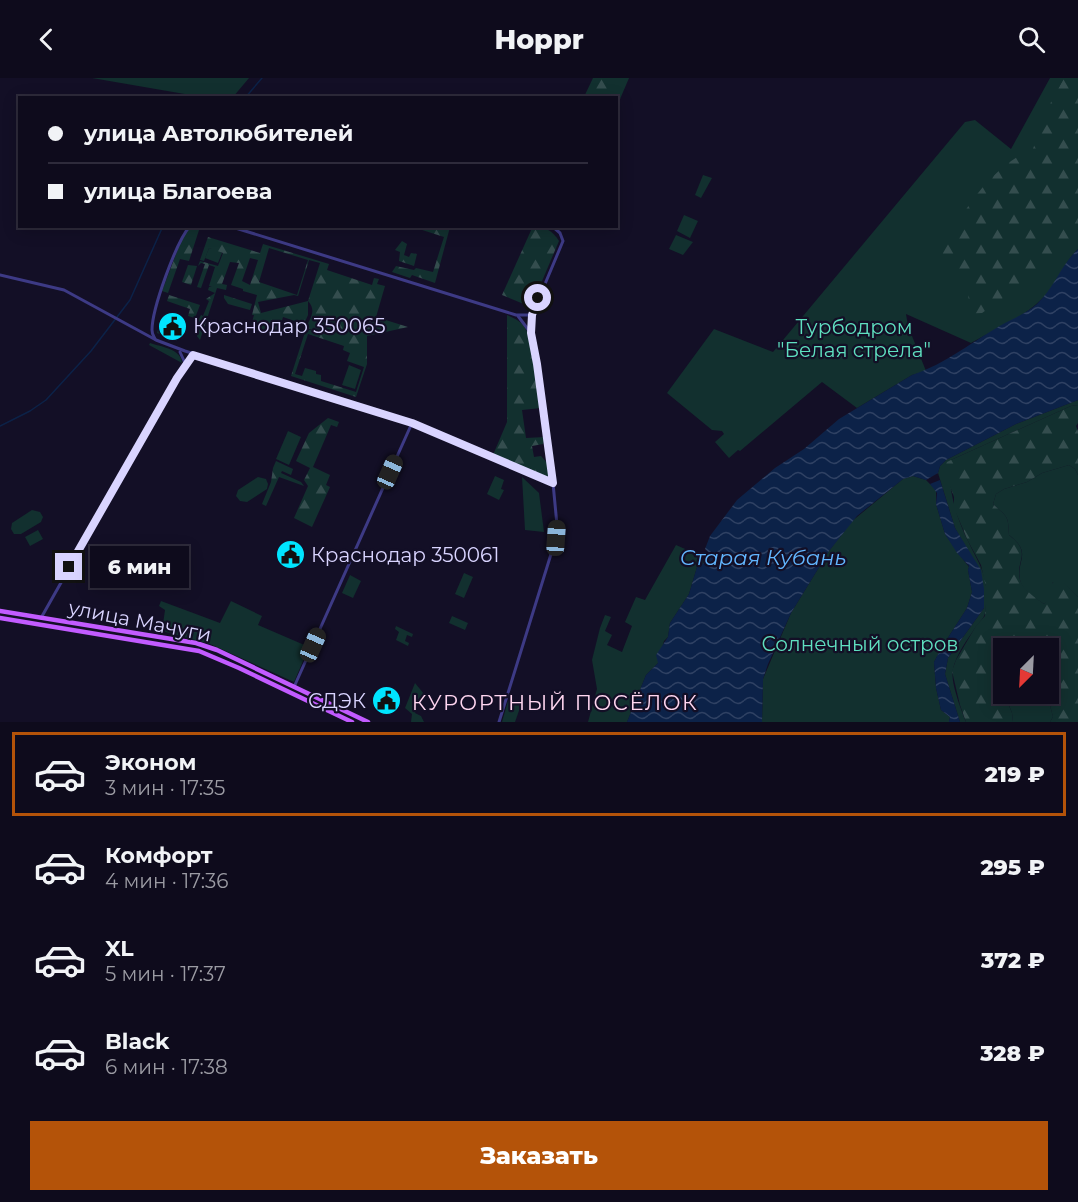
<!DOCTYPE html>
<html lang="ru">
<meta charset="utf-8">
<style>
body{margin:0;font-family:Montserrat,sans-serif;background:#1c1929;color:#f1f3f6;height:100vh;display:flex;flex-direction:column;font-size:22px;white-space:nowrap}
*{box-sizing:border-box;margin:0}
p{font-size:20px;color:#9b9ba3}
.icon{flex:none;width:33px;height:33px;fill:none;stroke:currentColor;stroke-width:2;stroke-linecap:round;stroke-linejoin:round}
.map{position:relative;height:644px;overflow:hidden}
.panel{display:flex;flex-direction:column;background:#0e0b1c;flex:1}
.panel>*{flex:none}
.top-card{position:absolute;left:18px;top:18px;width:600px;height:132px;border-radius:0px;box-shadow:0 3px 15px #0003,0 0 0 2px #2e2b3b;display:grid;align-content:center;height:132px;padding:0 30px;background:#0e0b1c}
.needle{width:39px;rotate:204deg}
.fabs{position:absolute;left:993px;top:560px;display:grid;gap:12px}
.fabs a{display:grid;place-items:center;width:66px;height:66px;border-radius:0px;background:#0e0b1c;box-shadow:0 3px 15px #0003,0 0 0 2px #2e2b3b;font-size:30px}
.end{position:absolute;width:27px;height:27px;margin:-14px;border:8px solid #d9d4ff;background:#111;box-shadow:0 0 0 3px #111}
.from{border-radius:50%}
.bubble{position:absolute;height:42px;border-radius:0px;background:#0e0b1c;box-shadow:0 3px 15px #0003,0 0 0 2px #2e2b3b;font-size:20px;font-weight:800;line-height:42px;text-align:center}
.car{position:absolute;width:18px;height:36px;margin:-18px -9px;border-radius:8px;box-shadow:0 0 4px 2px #0007;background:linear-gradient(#222 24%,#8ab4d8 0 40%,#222 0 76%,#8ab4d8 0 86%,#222 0)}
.top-card b{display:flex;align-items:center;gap:21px;height:57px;font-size:22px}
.top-card b+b{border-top:2px solid #2e2b3b}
.top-card i{width:15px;height:15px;background:#f1f3f6}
ul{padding:10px 0 0;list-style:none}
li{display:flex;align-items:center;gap:18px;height:84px;margin:0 12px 9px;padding:0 18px;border:3px solid transparent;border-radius:0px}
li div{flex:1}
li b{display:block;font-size:22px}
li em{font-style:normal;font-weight:800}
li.on{border-color:#b45309}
li>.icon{width:54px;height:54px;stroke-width:1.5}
.action{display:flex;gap:12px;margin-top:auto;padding:12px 30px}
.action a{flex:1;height:69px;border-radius:0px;background:#b45309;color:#fff;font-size:24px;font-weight:800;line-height:69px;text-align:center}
header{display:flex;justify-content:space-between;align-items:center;height:78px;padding:0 30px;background:#0e0b1c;font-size:27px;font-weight:800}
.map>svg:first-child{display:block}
</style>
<header><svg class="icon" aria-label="back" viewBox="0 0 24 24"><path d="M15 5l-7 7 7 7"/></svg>Hoppr<svg class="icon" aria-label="search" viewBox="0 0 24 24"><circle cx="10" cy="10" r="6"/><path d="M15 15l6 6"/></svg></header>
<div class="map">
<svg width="1078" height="644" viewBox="0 0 1078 644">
<defs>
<pattern id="forest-firs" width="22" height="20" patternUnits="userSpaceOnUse" patternTransform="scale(1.5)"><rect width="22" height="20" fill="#12302f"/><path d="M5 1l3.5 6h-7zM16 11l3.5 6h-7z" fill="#344d4e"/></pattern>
<pattern id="water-waves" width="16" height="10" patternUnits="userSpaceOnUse" patternTransform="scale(1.5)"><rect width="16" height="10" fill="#0c2248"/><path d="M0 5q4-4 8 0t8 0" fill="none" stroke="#2f4163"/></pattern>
</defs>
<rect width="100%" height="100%" fill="#130f26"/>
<g fill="#12302f">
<polygon points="92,0 249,0 233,19 202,19"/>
<path d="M1050 0H1078V171C1065 183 1060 200 1049 213 1029 238 998 249 971 265L906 236 908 248 926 293 912 297 857 330 822 304 740 373 738 372 729 380 715 364 724 356 722 353 712 352 667 315 714 251 773 274 965 44 975 42 1011 71Z"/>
<polygon points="703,97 712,100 701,120 695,117"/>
<polygon points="684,137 698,143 690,160 677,153"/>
<polygon points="676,157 693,164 683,177 669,171"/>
<polygon points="216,164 220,170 219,173 222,175 218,185 205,180 209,170 213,171"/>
<path d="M150 265C162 269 181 271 182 285L149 267Z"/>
<polygon points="349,287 361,292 355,311 342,307"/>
<path d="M1078 322V327L1071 328 951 382C947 411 956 439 969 465 976 480 984 491 986 508 987 514 986 530 985 535 984 541 978 545 975 550 967 562 956 577 953 591 950 604 961 631 966 644H960L945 596 948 580 984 530 966 469 955 450 938 395 940 388 946 382 1016 346Z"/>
<polygon points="288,353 301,359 289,387 276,381"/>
<path d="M1069 387 1075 391 1078 397V519L1064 505 1053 504 1047 523 1044 526C1035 520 1022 512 1020 502 1016 481 1033 476 1009 457 1008 437 1008 440 993 426L996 416 1004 411 1027 404 1042 395Z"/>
<polygon points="495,398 504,402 501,411 504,412 499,422 487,416"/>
<polygon points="913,398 926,402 936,412 936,426 945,456 958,475 969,489 968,492 972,514 967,530 942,569 934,584 936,610 941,632 950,639 949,644 762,644 763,601 791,535 829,473 851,444 903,401"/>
<polygon points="258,399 266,401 268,406 267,411 247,424 240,423 236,418 238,412"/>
<polygon points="522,399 539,415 544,454 525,452"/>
<polygon points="32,432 40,434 43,439 41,444 21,456 14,456 11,451 12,445"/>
<polygon points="38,452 43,461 30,468 25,459"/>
<polygon points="676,467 701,478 706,484 697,489 689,516 670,545 668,559 664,563 658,585 646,597 627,644 588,644 597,611 592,582 600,550 605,537 611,539 605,553 612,557 607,567 622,574 632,548 625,544 636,519 645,522"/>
<polygon points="464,495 473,499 464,520 455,516"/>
<polygon points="350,497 361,503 353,520 342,515"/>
<polygon points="161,523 220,545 231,523 262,538 258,547 309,569 294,604 210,566 162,553 165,532 159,528"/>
<polygon points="452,538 468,545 465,552 449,545"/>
<polygon points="396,548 413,556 412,559 407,557 405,563 409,565 408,568 396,562 399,554 395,551"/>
<polygon points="1019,563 1037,565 1040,570 1006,570"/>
<polygon points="415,605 424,616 415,635 421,638 424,644 411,644 412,636 405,630"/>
<polygon points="1004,615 1047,615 1053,639 1050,644 1013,644 1012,635"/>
<polygon points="508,623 521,627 515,644 502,644"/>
</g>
<g fill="url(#forest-firs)" fill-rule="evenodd">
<polygon points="593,0 629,0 617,28 616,20 584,19"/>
<path d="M1064 0H1078V152L1035 196 1020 208 982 235 969 236C969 221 969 198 955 189 949 185 944 184 941 176 959 139 983 100 1019 78L1029 81 1051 24Z"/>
<path d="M533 148C544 148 553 153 559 163L531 229 502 217Z"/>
<polygon points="190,149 200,149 189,183 180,181 168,215 162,213 183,158"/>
<polygon points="413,149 450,149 435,205 412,197 410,200 392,194 396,188 414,192 416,190 433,194 444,159"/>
<path d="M208 159 260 175 263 166 329 186 327 192 372 207 374 200 379 201 377 206 385 208 376 239 408 249 367 258V286L356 319 291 298 306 251 323 255 306 250C310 240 317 233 308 223V237L304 246 283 239 278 256 251 248 254 237H252L257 217 243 213V211L231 207 239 185 230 184 222 206 227 207 226 212 217 210 200 262 197 258 201 247 197 245 201 237 203 238 209 223 206 221 215 215 208 212 209 209H212L209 208 215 189 209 187 201 210 197 209 205 186 201 185 198 188 200 183 218 188 223 175 209 170 204 183 200 182ZM269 170 308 182 297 217 259 204ZM250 180 258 182 250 207 242 203ZM309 182 320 185 308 223 261 235 258 224 294 217 298 218ZM308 256 344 268 343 272 350 275 347 283 364 289 356 314 321 303V297L316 296V293L305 290 302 298 295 296Z"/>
<polygon points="402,163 407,166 404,177 409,179 411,175 417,176 414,188 399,183 400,174 395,172"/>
<polygon points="188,187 197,188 191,207 182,204"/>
<polygon points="169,217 200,227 195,240 188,238 190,231 167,223"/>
<polygon points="224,217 252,226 250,232 228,226 224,220"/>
<path d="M507 237C513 240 519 242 523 247 537 265 538 306 541 330L522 332 526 360 545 359 543 366 532 368 534 379 541 378 549 387 550 396 547 400 493 377 507 344Z"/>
<polygon points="159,248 180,254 177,262 157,255"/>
<path d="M1078 327V345L1076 348 1078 353V397L1075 391 1069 387 1042 395 1027 404 1004 411 996 416 993 426C1008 440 1008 437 1009 457 1033 476 1015 481 1020 502 1023 512 1036 520 1044 526L1047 522 1045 515 1058 498 1078 519V644H1050L1053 639 1047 615 1048 570H1040L1037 565C1021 561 1018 566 1004 570L1000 583 1002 611 1012 635 1013 644H966L960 627 952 593 956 582 976 548 985 538 986 509 981 487 968 463 954 430V419L950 408 949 395 944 391 947 384 951 382 1071 328Z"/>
<polygon points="328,340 339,344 337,349 331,347 313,389 330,397 326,407 330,409 312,449 294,440 308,408 304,402 310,390 296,383 309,355"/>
<polygon points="276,383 293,391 291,397 282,393 281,395 301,404 304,408 279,399 266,428 262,426 271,404 273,390"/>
</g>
<g fill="url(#water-waves)">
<path d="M1078 171V322L1016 346 946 382 940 388 938 395 926 402 913 398 903 401 857 438 829 473 791 535 768 586 763 601 762 644H627L646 597 658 585 656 577 668 559 670 545 689 516 697 489 706 484 709 475 705 471 710 458 737 422 775 390 804 371 839 341 912 297C946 286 974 262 1005 245 1016 239 1027 235 1037 226 1054 210 1061 187 1078 171Z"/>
<polygon points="940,402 955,450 981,492 984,511 984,530 948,580 945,596 960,644 949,644 950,639 941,632 936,610 934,584 942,569 967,530 972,514 968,492 969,488 957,475 945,456 936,426 937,415 930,406"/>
</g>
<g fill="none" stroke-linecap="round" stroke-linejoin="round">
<g stroke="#0c2248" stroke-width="1.5">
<polyline points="245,20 262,0"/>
<polyline points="0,348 30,333 46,322 91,273 130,222 163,148"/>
</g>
<g stroke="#3d3a85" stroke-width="3">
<polyline points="229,148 516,237 532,237"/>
<polyline points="0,197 64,212 156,262 185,273 412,345 553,405"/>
<polyline points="518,238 530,254"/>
<path d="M155 261C153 257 152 256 152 252 152 231 176 164 190 148"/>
<polyline points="180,274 185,285"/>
<polyline points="41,540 177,300 188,282 194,277"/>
<polyline points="294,609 412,345"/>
<polyline points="499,644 556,460 557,447 553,405 531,255 532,237 563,163 560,155 552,148"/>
</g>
<g stroke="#c25bff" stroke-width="4.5">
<polyline points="0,533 196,565 217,572 368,644"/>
<polyline points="0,540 199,573 239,590 352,644"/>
</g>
</g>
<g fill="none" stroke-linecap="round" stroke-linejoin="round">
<polyline stroke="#d9d4ff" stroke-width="8" points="69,489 177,300 193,277 412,345 553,405 537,286 531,255 532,237 538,220"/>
</g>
<defs>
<symbol id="civic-disc" viewBox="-11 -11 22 22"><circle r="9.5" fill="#00e5ff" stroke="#130f26"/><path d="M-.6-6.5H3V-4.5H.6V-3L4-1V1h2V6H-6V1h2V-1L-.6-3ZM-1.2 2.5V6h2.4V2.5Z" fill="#111"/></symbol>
</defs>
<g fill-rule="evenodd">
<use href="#civic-disc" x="156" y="232" width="33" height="33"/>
<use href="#civic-disc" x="274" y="460" width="33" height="33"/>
<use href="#civic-disc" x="370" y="606" width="33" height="33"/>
</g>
<g text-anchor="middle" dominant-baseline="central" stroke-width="4.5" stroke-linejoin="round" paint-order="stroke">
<g font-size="20" fill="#d9d4ff" stroke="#130f26" text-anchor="start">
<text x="193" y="248">Краснодар 350065</text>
<text x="311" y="477">Краснодар 350061</text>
<text x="366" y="623" text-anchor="end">СДЭК</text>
</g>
<g font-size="20" fill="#5fe0c0" stroke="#130f26">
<text x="854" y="249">Турбодром<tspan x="854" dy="23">"Белая стрела"</tspan></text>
<text x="860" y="566">Солнечный остров</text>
</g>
<g font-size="20" fill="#d9d4ff" stroke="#130f26">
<text transform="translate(140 543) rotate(11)">улица Мачуги</text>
</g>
<g font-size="21" font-style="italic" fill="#62b6ff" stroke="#130f26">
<text x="763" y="479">Старая Кубань</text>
</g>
<g font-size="21" letter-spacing="1.5" fill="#ffd6f0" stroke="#130f26">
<text x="555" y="624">КУРОРТНЫЙ ПОСЁЛОК</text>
</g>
</g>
</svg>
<div class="fabs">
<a><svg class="needle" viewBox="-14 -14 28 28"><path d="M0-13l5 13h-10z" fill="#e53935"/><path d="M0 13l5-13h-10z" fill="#9b9ba3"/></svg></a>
</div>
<i class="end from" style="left:538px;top:220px"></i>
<i class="end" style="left:69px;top:489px"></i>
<div class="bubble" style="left:90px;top:468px;width:99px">6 мин</div>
<i class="car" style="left:390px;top:394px;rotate:24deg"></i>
<i class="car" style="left:556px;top:460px;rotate:4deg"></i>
<i class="car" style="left:313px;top:567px;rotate:24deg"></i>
<div class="top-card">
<b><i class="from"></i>улица Автолюбителей</b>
<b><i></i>улица Благоева</b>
</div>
</div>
<section class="panel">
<ul>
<li class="on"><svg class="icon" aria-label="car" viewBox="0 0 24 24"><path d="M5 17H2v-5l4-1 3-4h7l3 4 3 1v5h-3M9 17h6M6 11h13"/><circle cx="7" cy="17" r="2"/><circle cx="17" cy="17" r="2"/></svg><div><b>Эконом</b><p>3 мин · 17:35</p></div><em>219 ₽</em></li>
<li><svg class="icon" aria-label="car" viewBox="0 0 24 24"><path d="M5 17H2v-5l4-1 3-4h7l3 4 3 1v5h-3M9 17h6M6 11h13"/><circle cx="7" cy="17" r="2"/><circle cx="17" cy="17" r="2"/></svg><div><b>Комфорт</b><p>4 мин · 17:36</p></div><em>295 ₽</em></li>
<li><svg class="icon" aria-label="car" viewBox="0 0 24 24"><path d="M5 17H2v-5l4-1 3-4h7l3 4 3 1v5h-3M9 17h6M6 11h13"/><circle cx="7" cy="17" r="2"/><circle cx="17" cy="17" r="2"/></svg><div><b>XL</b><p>5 мин · 17:37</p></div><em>372 ₽</em></li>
<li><svg class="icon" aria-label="car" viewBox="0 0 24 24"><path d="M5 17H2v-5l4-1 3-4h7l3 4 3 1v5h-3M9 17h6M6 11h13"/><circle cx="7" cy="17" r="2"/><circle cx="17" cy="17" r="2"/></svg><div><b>Black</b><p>6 мин · 17:38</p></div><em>328 ₽</em></li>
</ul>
<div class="action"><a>Заказать</a></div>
</section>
